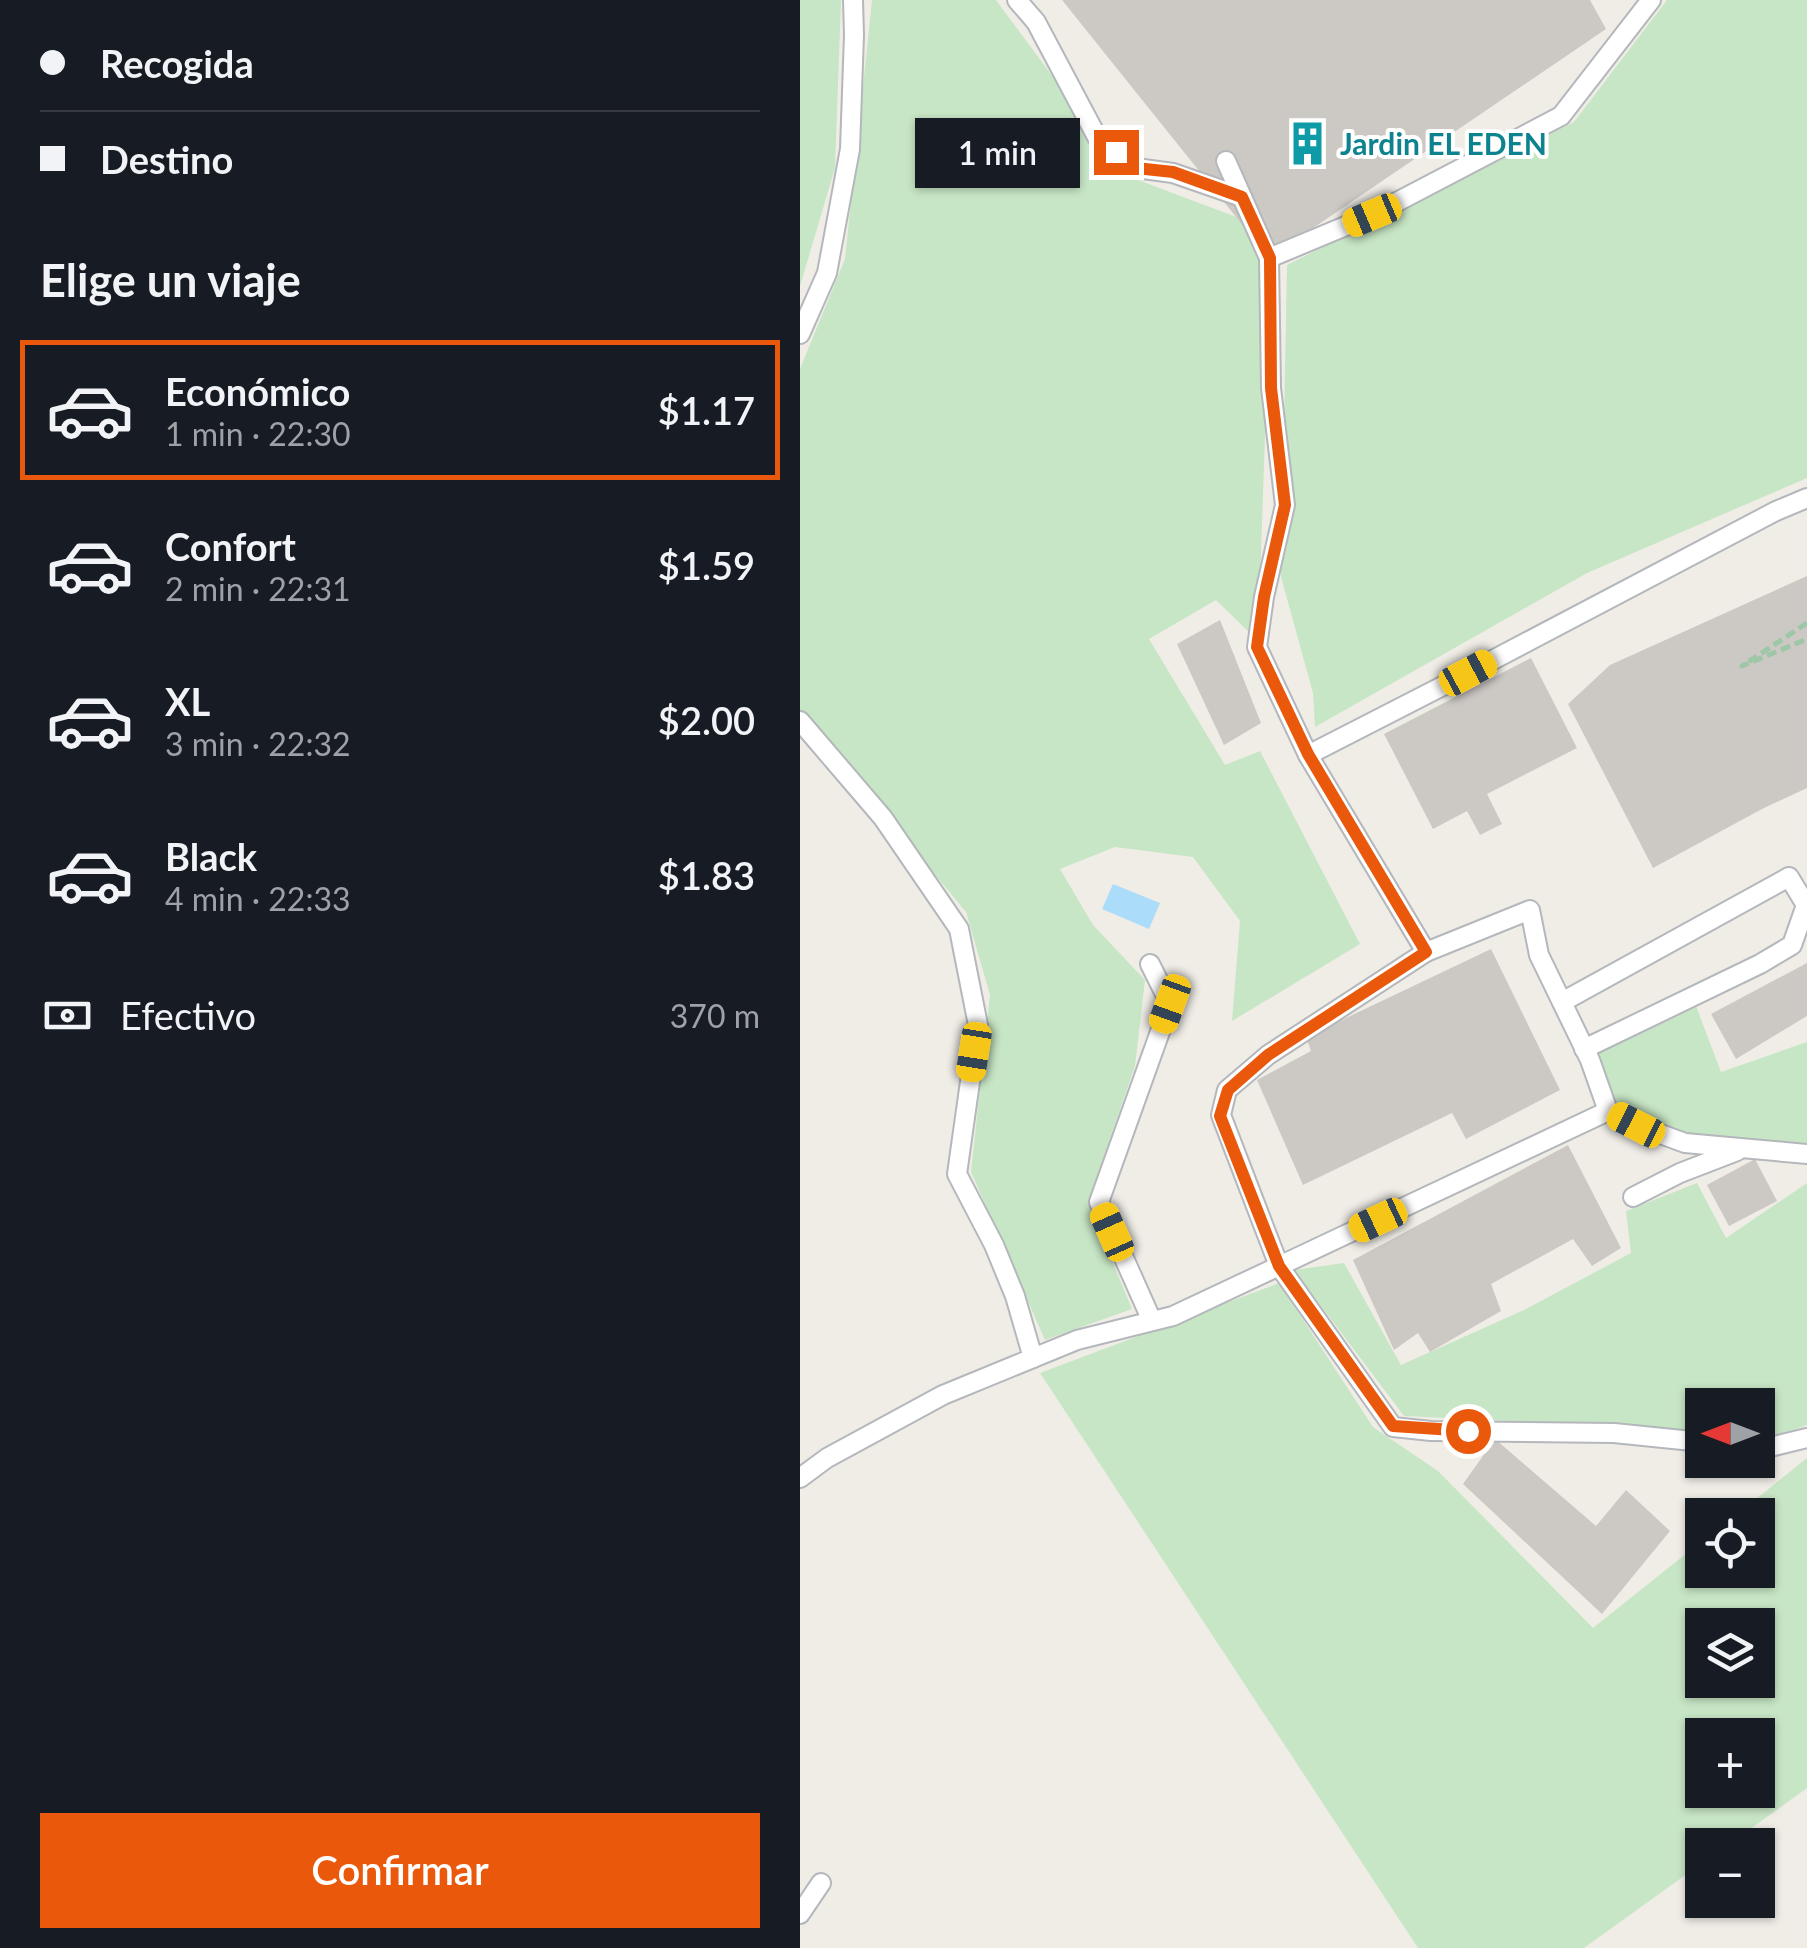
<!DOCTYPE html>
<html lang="es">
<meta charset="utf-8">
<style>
body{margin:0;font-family:Lato,sans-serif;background:#20242c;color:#f1f3f6;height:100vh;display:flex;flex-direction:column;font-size:38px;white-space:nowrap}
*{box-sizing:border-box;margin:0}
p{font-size:32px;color:#9ea1a6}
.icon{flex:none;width:55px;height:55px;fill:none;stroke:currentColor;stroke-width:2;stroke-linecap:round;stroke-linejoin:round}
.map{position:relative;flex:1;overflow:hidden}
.sheet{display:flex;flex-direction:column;background:#171b24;width:800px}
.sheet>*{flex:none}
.hud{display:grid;align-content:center;height:220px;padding:0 40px;background:#171b24}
.needle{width:65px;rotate:270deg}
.controls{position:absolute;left:885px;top:1388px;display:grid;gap:20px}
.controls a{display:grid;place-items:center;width:90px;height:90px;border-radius:0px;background:#171b24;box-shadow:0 2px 8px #0004;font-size:50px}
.end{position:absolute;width:45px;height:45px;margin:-22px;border:12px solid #ea580c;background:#fff;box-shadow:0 0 0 5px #fff}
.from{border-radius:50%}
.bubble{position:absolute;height:70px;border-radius:0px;background:#171b24;box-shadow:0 2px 8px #0004;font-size:32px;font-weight:600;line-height:70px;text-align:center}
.car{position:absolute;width:30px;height:60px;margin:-30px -15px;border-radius:12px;box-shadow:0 0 8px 2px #0007;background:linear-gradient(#f5c518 24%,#345 0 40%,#f5c518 0 76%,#345 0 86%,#f5c518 0)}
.hud b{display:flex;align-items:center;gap:35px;height:95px;font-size:38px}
.hud b+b{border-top:2px solid #363941}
.hud i{width:25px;height:25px;background:#f1f3f6}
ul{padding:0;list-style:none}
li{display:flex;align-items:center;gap:30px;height:140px;margin:0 20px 15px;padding:0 20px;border:5px solid transparent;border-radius:0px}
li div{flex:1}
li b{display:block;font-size:38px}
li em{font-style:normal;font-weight:600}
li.active{border-color:#ea580c}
li>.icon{width:90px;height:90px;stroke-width:1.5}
h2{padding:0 40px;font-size:45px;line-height:120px}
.pay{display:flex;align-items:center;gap:25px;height:110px;padding:0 40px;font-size:38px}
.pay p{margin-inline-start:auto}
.cta{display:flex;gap:20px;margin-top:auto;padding:20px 40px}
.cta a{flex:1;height:115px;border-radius:0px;background:#ea580c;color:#fff;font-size:40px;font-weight:600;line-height:115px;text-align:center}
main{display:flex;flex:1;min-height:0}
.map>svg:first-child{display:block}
</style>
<main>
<section class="sheet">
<div class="hud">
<b><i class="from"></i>Recogida</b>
<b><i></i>Destino</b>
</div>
<h2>Elige un viaje</h2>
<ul>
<li class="active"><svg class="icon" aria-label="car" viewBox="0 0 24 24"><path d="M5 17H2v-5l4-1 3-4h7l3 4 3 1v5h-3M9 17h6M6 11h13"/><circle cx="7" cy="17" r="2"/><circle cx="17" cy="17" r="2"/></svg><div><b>Económico</b><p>1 min · 22:30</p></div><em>$1.17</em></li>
<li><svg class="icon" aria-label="car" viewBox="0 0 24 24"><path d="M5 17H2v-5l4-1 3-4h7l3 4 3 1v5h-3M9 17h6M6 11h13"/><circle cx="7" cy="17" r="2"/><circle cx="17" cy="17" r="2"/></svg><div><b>Confort</b><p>2 min · 22:31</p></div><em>$1.59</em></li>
<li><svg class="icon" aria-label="car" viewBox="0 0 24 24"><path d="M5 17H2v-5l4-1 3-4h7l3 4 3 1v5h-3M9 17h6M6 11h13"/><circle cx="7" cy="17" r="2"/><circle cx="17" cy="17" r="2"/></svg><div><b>XL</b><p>3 min · 22:32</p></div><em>$2.00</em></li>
<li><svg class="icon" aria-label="car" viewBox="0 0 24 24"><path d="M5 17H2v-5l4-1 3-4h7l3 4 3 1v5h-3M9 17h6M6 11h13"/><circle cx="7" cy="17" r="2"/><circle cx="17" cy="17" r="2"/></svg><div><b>Black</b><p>4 min · 22:33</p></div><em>$1.83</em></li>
</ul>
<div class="pay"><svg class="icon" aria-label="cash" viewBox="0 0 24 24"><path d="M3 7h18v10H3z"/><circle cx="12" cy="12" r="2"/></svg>Efectivo<p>370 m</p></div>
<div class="cta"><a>Confirmar</a></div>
</section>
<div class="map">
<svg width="1007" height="1948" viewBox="0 0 1007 1948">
<rect width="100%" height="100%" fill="#f0ede7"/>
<g fill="#c7e6c5" fill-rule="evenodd">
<polygon points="0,0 41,0 35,168 0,286"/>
<polygon points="72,0 196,0 256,81 299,157 338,180 455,224 469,319 458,641 416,600 349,639 425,765 460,751 560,944 432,1021 440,921 393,857 315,847 260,869 293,925 345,980 335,1066 288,1202 332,1309 245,1340 171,1172 190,995 166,912 0,711 0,369 45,259"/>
<polygon points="867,0 1007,0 1007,478 787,573 515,727 513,693 481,577 487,265 774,122"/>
<polygon points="896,1006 921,1072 1007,1042 1007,1146 885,1135 815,1105 796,1053"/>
<polygon points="897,1183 926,1238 1007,1183 1007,1425 983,1434 958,1433 958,1405 902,1405 902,1430 604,1416 494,1270 544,1263 601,1365 724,1310 831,1253 826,1211"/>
<path d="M479 1283 573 1427 638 1471 793 1628 902 1541V1570H958V1515H936L1007 1458V1788L928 1845H902V1863L784 1948H618L240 1373ZM902 1625H958V1680H902ZM902 1735H958V1790H902Z"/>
</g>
<polygon fill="#abddfb" points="313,884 360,903 349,929 302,909"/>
<g fill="#ccc8c4">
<polygon points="262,0 790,0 806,29 469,258"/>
<polygon points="1007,576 1007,788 962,809 853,868 768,704 810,665"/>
<polygon points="420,620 461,723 424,745 377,644"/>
<polygon points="731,658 777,748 687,794 702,824 680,835 667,811 633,829 584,734"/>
<polygon points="691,949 760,1090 666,1139 652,1113 503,1185 457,1080 511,1051 506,1037"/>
<polygon points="1007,963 1007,1016 936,1059 911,1014"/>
<polygon points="768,1145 821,1248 792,1266 773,1239 691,1284 701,1311 630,1352 618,1333 594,1350 553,1260"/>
<polygon points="955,1159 977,1201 929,1226 907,1185"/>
<polygon points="695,1439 796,1526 826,1490 870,1531 802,1614 663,1484"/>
</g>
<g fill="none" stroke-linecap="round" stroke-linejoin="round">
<defs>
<g id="lane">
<polyline points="217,0 236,22 297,137 336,168 373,173 442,197"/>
<polyline points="426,161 469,258 471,388 485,505 464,597 457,647 508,755 626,952"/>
<polyline points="469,258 572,215 761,116 851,0"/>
<polyline points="0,334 27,273 50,149 54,35 53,0"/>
<polyline points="0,721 83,818 159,929 178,1025 157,1174 194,1245 215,1296 233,1358"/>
<polyline points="508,755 668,673 976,511 1007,498"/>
<polyline points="350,964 370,1004 299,1202 352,1321"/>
<polyline points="762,1002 989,877 1006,905 992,945 960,964 784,1049"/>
<polyline points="833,1197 880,1173 937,1151"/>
<polyline points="902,1442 814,1433 631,1431 593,1427 479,1266 421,1115 427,1090 468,1055 626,952 730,910 739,955 790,1060 808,1111 836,1125 885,1143 1007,1154"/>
<polyline points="958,1447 966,1448 1007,1438"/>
<polyline points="0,1478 27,1458 143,1395 277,1340 373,1316 808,1111"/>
<polyline points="0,1914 21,1883"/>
</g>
</defs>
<use href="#lane" stroke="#b4b7bb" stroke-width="22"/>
<polyline stroke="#9ec7a7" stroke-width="5" stroke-dasharray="10 5" stroke-linecap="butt" points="1007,623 942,666 1007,639"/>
<use href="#lane" stroke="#fff" stroke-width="18"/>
</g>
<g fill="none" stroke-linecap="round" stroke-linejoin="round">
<polyline stroke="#ea580c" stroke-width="12" points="316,152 336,168 373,172 442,197 470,258 471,388 485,505 464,597 457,647 508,754 626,952 468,1055 428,1090 420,1116 479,1266 593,1426 668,1431"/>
</g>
<defs>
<symbol id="building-bare" viewBox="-9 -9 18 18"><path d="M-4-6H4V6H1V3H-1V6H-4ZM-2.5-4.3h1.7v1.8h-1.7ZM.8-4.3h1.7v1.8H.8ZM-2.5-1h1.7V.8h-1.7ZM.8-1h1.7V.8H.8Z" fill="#0f9aa8" stroke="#fff" stroke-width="2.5" paint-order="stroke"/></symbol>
</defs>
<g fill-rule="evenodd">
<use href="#building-bare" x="476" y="112" width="63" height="63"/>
</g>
<g text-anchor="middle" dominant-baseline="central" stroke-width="8" stroke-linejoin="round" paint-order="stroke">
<g font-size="30" font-weight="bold" fill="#0d838f" stroke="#fff" text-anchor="start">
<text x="540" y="143">Jardin EL EDEN</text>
</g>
</g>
</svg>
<div class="controls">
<a><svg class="needle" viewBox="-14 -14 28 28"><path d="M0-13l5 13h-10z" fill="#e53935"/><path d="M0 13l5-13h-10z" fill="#9ea1a6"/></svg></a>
<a><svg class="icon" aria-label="locate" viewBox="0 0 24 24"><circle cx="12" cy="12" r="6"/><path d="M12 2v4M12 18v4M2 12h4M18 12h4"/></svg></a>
<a><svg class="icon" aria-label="layers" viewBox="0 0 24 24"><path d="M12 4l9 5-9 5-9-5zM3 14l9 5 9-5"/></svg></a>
<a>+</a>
<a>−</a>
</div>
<i class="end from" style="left:668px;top:1431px"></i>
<i class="end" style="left:316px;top:152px"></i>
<div class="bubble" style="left:115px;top:118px;width:165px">1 min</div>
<i class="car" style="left:572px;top:215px;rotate:247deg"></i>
<i class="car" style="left:668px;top:673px;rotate:62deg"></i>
<i class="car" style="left:370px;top:1004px;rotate:200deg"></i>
<i class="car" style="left:174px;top:1052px;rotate:189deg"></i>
<i class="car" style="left:836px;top:1125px;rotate:297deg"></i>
<i class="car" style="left:578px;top:1220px;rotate:245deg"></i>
<i class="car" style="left:312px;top:1232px;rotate:336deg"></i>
</div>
</main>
